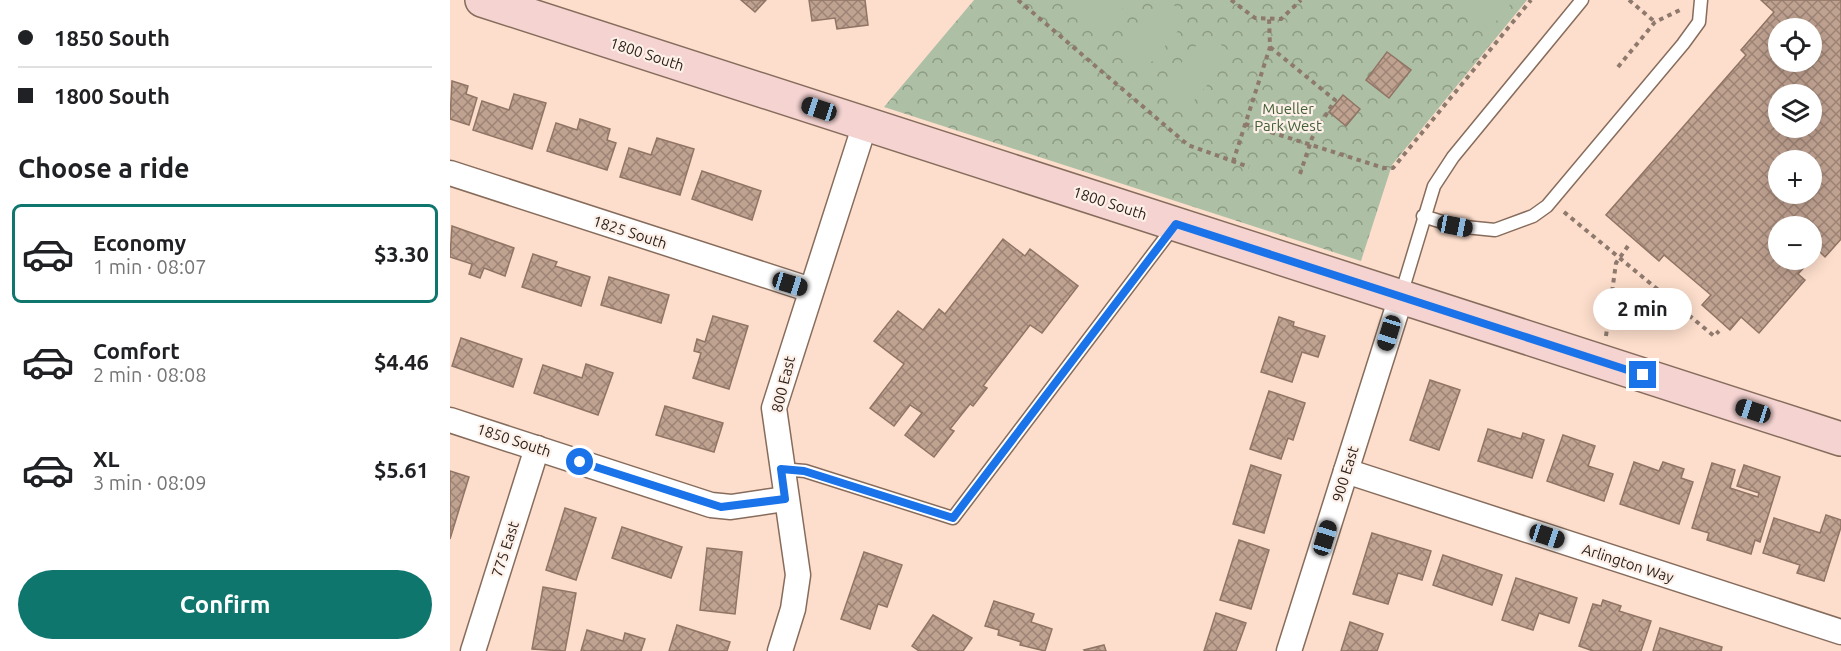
<!DOCTYPE html>
<meta charset="utf-8">
<style>
body{margin:0;font-family:Ubuntu,sans-serif;background:#f6f6f6;color:#202124;height:100vh;display:flex;flex-direction:column;font-size:22px;white-space:nowrap}
*{box-sizing:border-box;margin:0}
p{font-size:20px;color:#757577}
.icon{flex:none;width:33px;height:33px;fill:none;stroke:currentColor;stroke-width:2;stroke-linecap:round;stroke-linejoin:round}
.map{position:relative;flex:1;overflow:hidden}
.side{display:flex;flex-direction:column;background:#fff;width:450px}
.side>*{flex:none}
.banner{display:grid;align-content:center;height:132px;padding:0 18px;background:#fff}
.fabs{position:absolute;left:1318px;top:18px;display:grid;gap:12px}
.fabs a{display:grid;place-items:center;width:54px;height:54px;border-radius:50%;background:#fff;box-shadow:0 3px 15px #0003;font-size:30px}
.end{position:absolute;width:27px;height:27px;margin:-14px;border:8px solid #1a73e8;background:#fff;box-shadow:0 0 0 3px #fff}
.from{border-radius:50%}
.bubble{position:absolute;height:42px;border-radius:21px;background:#fff;box-shadow:0 3px 15px #0003;font-size:20px;font-weight:600;line-height:42px;text-align:center}
.car{position:absolute;width:18px;height:36px;margin:-18px -9px;border-radius:8px;box-shadow:0 0 4px 2px #0007;background:linear-gradient(#222 24%,#8ab4d8 0 40%,#222 0 76%,#8ab4d8 0 86%,#222 0)}
.banner b{display:flex;align-items:center;gap:21px;height:57px;font-size:22px}
.banner b+b{border-top:2px solid #e0e0e0}
.banner i{width:15px;height:15px;background:#202124}
ul{padding:0;list-style:none}
li{display:flex;align-items:center;gap:18px;height:99px;margin:0 12px 9px;padding:0 6px;border:3px solid transparent;border-radius:9px}
li div{flex:1}
li b{display:block;font-size:22px}
li em{font-style:normal;font-weight:600}
li.active{border-color:#0f766e}
li>.icon{width:54px;height:54px;stroke-width:1.5}
h2{padding:0 18px;font-size:27px;line-height:72px}
.cta{display:flex;gap:12px;margin-top:auto;padding:12px 18px}
.cta a{flex:1;height:69px;border-radius:36px;background:#0f766e;color:#fff;font-size:24px;font-weight:600;line-height:69px;text-align:center}
main{display:flex;flex:1;min-height:0}
.map>svg:first-child{display:block}
</style>
<main>
<section class="side">
<div class="banner">
<b><i class="from"></i>1850 South</b>
<b><i></i>1800 South</b>
</div>
<h2>Choose a ride</h2>
<ul>
<li class="active"><svg class="icon" aria-label="car" viewBox="0 0 24 24"><path d="M5 17H2v-5l4-1 3-4h7l3 4 3 1v5h-3M9 17h6M6 11h13"/><circle cx="7" cy="17" r="2"/><circle cx="17" cy="17" r="2"/></svg><div><b>Economy</b><p>1 min · 08:07</p></div><em>$3.30</em></li>
<li><svg class="icon" aria-label="car" viewBox="0 0 24 24"><path d="M5 17H2v-5l4-1 3-4h7l3 4 3 1v5h-3M9 17h6M6 11h13"/><circle cx="7" cy="17" r="2"/><circle cx="17" cy="17" r="2"/></svg><div><b>Comfort</b><p>2 min · 08:08</p></div><em>$4.46</em></li>
<li><svg class="icon" aria-label="car" viewBox="0 0 24 24"><path d="M5 17H2v-5l4-1 3-4h7l3 4 3 1v5h-3M9 17h6M6 11h13"/><circle cx="7" cy="17" r="2"/><circle cx="17" cy="17" r="2"/></svg><div><b>XL</b><p>3 min · 08:09</p></div><em>$5.61</em></li>
</ul>
<div class="cta"><a>Confirm</a></div>
</section>
<div class="map">
<svg width="1391" height="651" viewBox="0 0 1391 651">
<defs>
<pattern id="park-crowns" width="20" height="18" patternUnits="userSpaceOnUse" patternTransform="scale(1.5)"><rect width="20" height="18" fill="#adc0a5"/><path d="M2 6a3 3 0 1 1 6 0M12 15a3 3 0 1 1 6 0" fill="none" stroke="#8d9b85"/></pattern>
<pattern id="building-cross-hatch" width="8" height="8" patternUnits="userSpaceOnUse" patternTransform="scale(1.5)"><rect width="8" height="8" fill="#c0a291"/><path d="M0 0l8 8M0 8l8-8" fill="none" stroke="#9c8375"/></pattern>
</defs>
<rect width="100%" height="100%" fill="#fddecc"/>
<polygon fill="url(#park-crowns)" points="524,0 1077,0 942,165 911,261 434,107"/>
<g fill="#adc0a5">
<polygon points="635,0 680,0 648,37 622,15"/>
<polygon points="710,0 718,0 739,18 691,74 665,52"/>
<polygon points="1003,0 1064,0 1038,31"/>
<polygon points="757,33 783,55 734,112 708,90"/>
</g>
<g fill="url(#building-cross-hatch)" stroke="#907464" stroke-width="1.5" fill-rule="evenodd">
<polygon points="291,0 316,0 305,12"/>
<polygon points="359,0 415,0 418,25 387,29 385,18 362,21"/>
<path d="M1311 0H1391V239L1375 257 1369 251 1362 259V226H1329V260H1361L1348 274 1355 280 1309 333 1291 317 1280 330 1252 305 1261 295 1214 255 1209 261 1156 215 1296 55 1291 50 1324 12ZM1329 28H1362V62H1329ZM1329 94H1362V128H1329ZM1329 160H1362V194H1329Z"/>
<polygon points="937,52 961,70 939,98 916,80"/>
<polygon points="2,81 18,86 16,94 27,98 19,125 0,119"/>
<polygon points="64,94 96,103 82,149 23,130 32,101 59,110"/>
<polygon points="893,95 910,109 896,126 879,112"/>
<polygon points="130,119 160,129 157,140 166,143 157,170 97,151 106,123 127,130"/>
<polygon points="207,138 244,149 230,195 170,177 179,148 201,155"/>
<polygon points="252,171 311,191 302,220 242,199"/>
<polygon points="2,226 64,248 55,276 34,268 30,278 19,274 22,264 0,257"/>
<polygon points="553,239 575,256 580,249 628,286 592,333 580,325 533,386 537,388 523,406 520,404 500,429 504,431 484,457 455,435 472,413 460,405 444,426 420,408 454,364 424,341 448,311 473,330 489,309 495,314"/>
<polygon points="83,254 107,262 105,266 140,277 131,306 72,287"/>
<polygon points="159,277 219,295 211,323 151,305"/>
<polygon points="263,316 298,326 279,389 243,378 251,353 244,351 247,339 255,342"/>
<polygon points="829,317 844,322 843,326 875,336 868,357 852,352 842,382 811,372"/>
<polygon points="11,338 72,359 63,387 2,366"/>
<polygon points="136,364 163,373 148,415 84,393 93,365 132,378"/>
<polygon points="980,380 1010,390 989,450 960,440"/>
<polygon points="819,391 855,403 843,440 838,438 831,459 800,449"/>
<polygon points="215,406 273,423 264,452 206,435"/>
<polygon points="1038,429 1071,439 1073,433 1094,440 1082,478 1028,461"/>
<polygon points="1113,435 1145,446 1138,466 1163,474 1154,501 1097,481"/>
<polygon points="1184,462 1209,471 1213,462 1234,469 1231,478 1243,482 1229,524 1170,504"/>
<polygon points="1262,463 1285,470 1280,488 1308,497 1309,493 1287,486 1294,465 1330,477 1310,542 1305,540 1301,554 1257,540 1259,533 1242,528"/>
<polygon points="801,465 831,475 814,533 783,524"/>
<polygon points="0,471 19,477 0,539"/>
<polygon points="115,508 146,518 126,580 96,570"/>
<polygon points="1376,515 1391,520 1391,527 1374,581 1347,573 1350,565 1313,553 1324,518 1370,533"/>
<polygon points="172,527 232,547 221,578 162,558"/>
<polygon points="922,533 981,551 972,580 948,573 938,604 903,594"/>
<polygon points="789,540 819,550 801,609 770,600"/>
<polygon points="257,548 292,552 285,614 250,610"/>
<polygon points="414,552 452,565 437,607 428,604 420,629 391,619"/>
<polygon points="993,555 1052,575 1042,605 983,585"/>
<polygon points="1066,578 1127,598 1119,623 1089,613 1083,630 1052,620"/>
<polygon points="93,587 126,593 115,651 82,649"/>
<polygon points="1153,600 1171,606 1169,611 1201,621 1191,651 1143,651 1129,646 1143,604 1151,606"/>
<polygon points="544,601 584,614 581,622 602,629 595,651 570,645 571,642 548,635 549,630 535,626"/>
<polygon points="766,613 796,623 786,651 754,651"/>
<polygon points="483,615 522,638 513,651 469,651 462,646"/>
<polygon points="900,622 933,634 927,651 891,651"/>
<polygon points="227,625 280,642 277,651 219,651"/>
<polygon points="1210,628 1272,647 1271,651 1203,651"/>
<polygon points="137,630 173,641 175,633 195,639 191,651 131,651"/>
<polygon points="654,645 656,651 635,651 634,650"/>
</g>
<g fill="none" stroke-linecap="round" stroke-linejoin="round">
<defs>
<g id="service">
<polyline points="973,216 1005,226 1045,230 1083,216 1097,206 1233,44 1249,22 1251,0"/>
<polyline points="951,295 984,186 1003,157 1132,0"/>
<polyline points="331,469 355,471 503,518 725,225"/>
</g>
<g id="minor">
<polyline points="0,173 361,290"/>
<polyline points="0,420 261,505 281,507 335,499"/>
<polyline points="896,471 1391,632"/>
<polyline points="23,651 87,448"/>
<polyline points="330,651 343,609 348,575 324,408 415,124"/>
<polyline points="839,651 951,297"/>
</g>
<polyline id="secondary" points="32,0 1391,439"/>
</defs>
<use href="#service" stroke="#876c5c" stroke-width="15"/>
<use href="#minor" stroke="#876c5c" stroke-width="27"/>
<use href="#secondary" stroke="#876c5c" stroke-width="36"/>
<g stroke="#8e796d" stroke-width="4" stroke-dasharray="4.5 4.5" stroke-linecap="butt">
<polyline points="568,0 738,145 799,167"/>
<polyline points="781,0 805,18 831,19 851,0"/>
<polyline points="1179,0 1205,22"/>
<polyline points="820,47 885,100 862,138 850,174"/>
<polyline points="1168,67 1205,22 1232,9"/>
<polyline points="795,124 934,168 943,168 1081,0"/>
<polyline points="783,162 820,47 819,18"/>
<polyline points="1114,212 1264,336 1269,331"/>
<polyline points="1158,314 1221,300"/>
<polyline points="1156,336 1166,263 1178,246"/>
</g>
<use href="#service" stroke="#fff" stroke-width="12"/>
<use href="#minor" stroke="#fff" stroke-width="24"/>
<use href="#secondary" stroke="#f4d3d1" stroke-width="33"/>
</g>
<g fill="none" stroke-linecap="round" stroke-linejoin="round">
<polyline stroke="#1a73e8" stroke-width="8" points="130,462 271,507 335,499 331,469 354,471 503,518 726,224 1193,375"/>
</g>
<g text-anchor="middle" dominant-baseline="central" stroke-width="4.5" stroke-linejoin="round" paint-order="stroke">
<g font-size="15" fill="#2a1e18" stroke="#fdf0e8">
<text transform="translate(197 54) rotate(18)">1800 South</text>
<text transform="translate(660 203) rotate(18)">1800 South</text>
<text transform="translate(180 232) rotate(18)">1825 South</text>
<text transform="translate(333 384) rotate(-76)">800 East</text>
<text transform="translate(64 440) rotate(18)">1850 South</text>
<text transform="translate(895 474) rotate(-73)">900 East</text>
<text transform="translate(55 549) rotate(-72)">775 East</text>
<text transform="translate(1178 563) rotate(18)">Arlington Way</text>
</g>
<g font-size="15" fill="#436037" stroke="#fdf0e8">
<text x="838" y="108">Mueller<tspan x="838" dy="17">Park West</tspan></text>
</g>
</g>
</svg>
<div class="fabs">
<a><svg class="icon" aria-label="locate" viewBox="0 0 24 24"><circle cx="12" cy="12" r="6"/><path d="M12 2v4M12 18v4M2 12h4M18 12h4"/></svg></a>
<a><svg class="icon" aria-label="layers" viewBox="0 0 24 24"><path d="M12 4l9 5-9 5-9-5zM3 14l9 5 9-5"/></svg></a>
<a>+</a>
<a>−</a>
</div>
<i class="end from" style="left:130px;top:462px"></i>
<i class="end" style="left:1193px;top:375px"></i>
<div class="bubble" style="left:1143px;top:288px;width:99px">2 min</div>
<i class="car" style="left:369px;top:109px;rotate:288deg"></i>
<i class="car" style="left:1005px;top:226px;rotate:101deg"></i>
<i class="car" style="left:340px;top:284px;rotate:107deg"></i>
<i class="car" style="left:939px;top:333px;rotate:197deg"></i>
<i class="car" style="left:1303px;top:411px;rotate:288deg"></i>
<i class="car" style="left:1097px;top:536px;rotate:108deg"></i>
<i class="car" style="left:875px;top:538px;rotate:17deg"></i>
</div>
</main>
